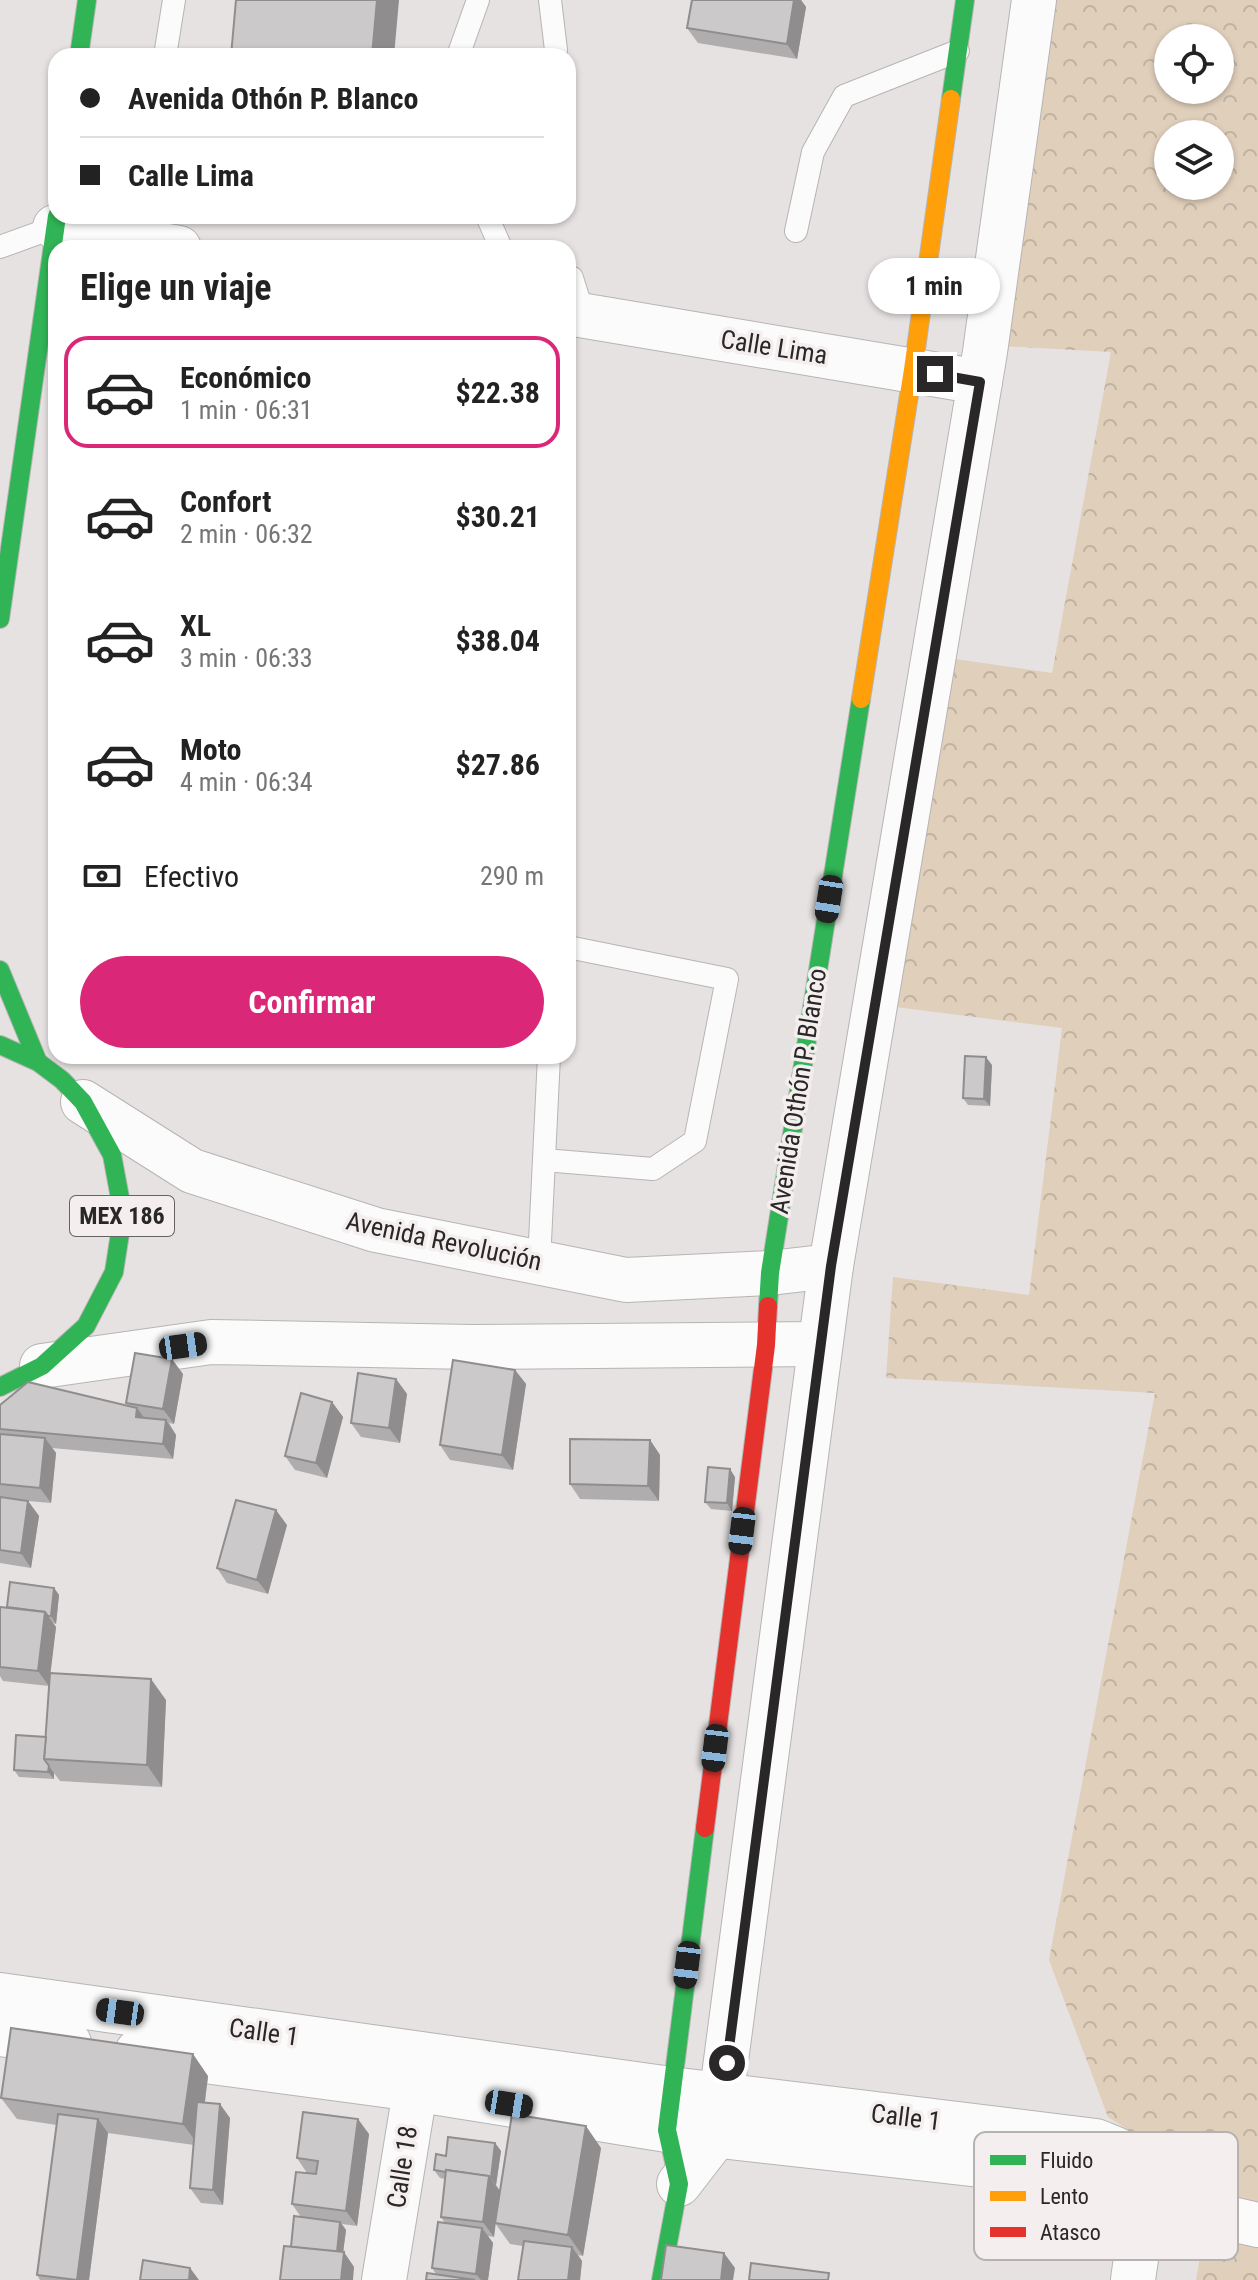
<!DOCTYPE html>
<html lang="es">
<meta charset="utf-8">
<style>
body{margin:0;font-family:"Roboto Condensed",sans-serif;background:#f6f6f6;color:#222;height:100vh;display:flex;flex-direction:column;font-size:30px;white-space:nowrap}
*{box-sizing:border-box;margin:0}
p{font-size:26px;color:#767676}
.icon{flex:none;width:44px;height:44px;fill:none;stroke:currentColor;stroke-width:2;stroke-linecap:round;stroke-linejoin:round}
.map{position:relative;flex:1;overflow:hidden}
.sheet{position:absolute;left:48px;top:240px;width:528px;height:824px;display:flex;flex-direction:column;background:#fff;border-radius:24px;box-shadow:0 2px 6px #0004}
.sheet>*{flex:none}
.hud{position:absolute;left:48px;top:48px;width:528px;height:176px;border-radius:24px;box-shadow:0 2px 6px #0004;display:grid;align-content:center;height:176px;padding:0 32px;background:#fff}
.controls{position:absolute;left:1154px;top:24px;display:grid;gap:16px}
.controls a{display:grid;place-items:center;width:80px;height:80px;border-radius:50%;background:#fff;box-shadow:0 2px 6px #0004;font-size:40px}
.end{position:absolute;width:36px;height:36px;margin:-18px;border:10px solid #292727;background:#fff;box-shadow:0 0 0 4px #fff}
.from{border-radius:50%}
.bubble{position:absolute;height:56px;border-radius:28px;background:#fff;box-shadow:0 2px 6px #0004;font-size:26px;font-weight:700;line-height:56px;text-align:center}
.car{position:absolute;width:24px;height:48px;margin:-24px -12px;border-radius:10px;box-shadow:0 0 6px 2px #0007;background:linear-gradient(#222 24%,#8ab4d8 0 40%,#222 0 76%,#8ab4d8 0 86%,#222 0)}
.hud b{display:flex;align-items:center;gap:28px;height:76px;font-size:30px}
.hud b+b{border-top:2px solid #e0e0e0}
.hud i{width:20px;height:20px;background:#222}
ul{padding:0;list-style:none}
li{display:flex;align-items:center;gap:24px;height:112px;margin:0 16px 12px;padding:0 16px;border:4px solid transparent;border-radius:24px}
li div{flex:1}
li b{display:block;font-size:30px}
li em{font-style:normal;font-weight:700}
li.on{border-color:#db2777}
li>.icon{width:72px;height:72px;stroke-width:1.5}
h2{padding:0 32px;font-size:36px;line-height:96px}
.pay{display:flex;align-items:center;gap:20px;height:88px;padding:0 32px;font-size:30px}
.pay p{margin-inline-start:auto}
.cta{display:flex;gap:16px;margin-top:auto;padding:16px 32px}
.cta a{flex:1;height:92px;border-radius:48px;background:#db2777;color:#fff;font-size:32px;font-weight:700;line-height:92px;text-align:center}
.map>svg:first-child{display:block}
</style>
<div class="map">
<svg width="1258" height="2280" viewBox="0 0 1258 2280">
<defs>
<pattern id="forest-crowns" width="20" height="18" patternUnits="userSpaceOnUse" patternTransform="scale(2)"><rect width="20" height="18" fill="#e0cfbb"/><path d="M2 6a3 3 0 1 1 6 0M12 15a3 3 0 1 1 6 0" fill="none" stroke="#c0b2a1"/></pattern>
</defs>
<rect width="100%" height="100%" fill="#e6e2e2"/>
<path fill="url(#forest-crowns)" fill-rule="evenodd" d="M1053 0H1258V2280H1196L1213 2184 1108 2117 1049 1960 1155 1393 886 1378 893 1277 1029 1295 1062 1028 887 1006 941 657 1052 673 1111 352 1000 346ZM1168 38H1220V90H1168ZM1168 134H1220V186H1168Z"/>
<g fill="none" stroke-linecap="round" stroke-linejoin="round">
<defs>
<g id="lane">
<polyline points="550,0 556,50 554,56"/>
<polyline points="165,56 174,0"/>
<polyline points="458,56 478,0"/>
<polyline points="487,216 501,248"/>
<polyline points="796,231 813,152 844,96 958,51"/>
<polyline points="0,247 55,227"/>
<polyline points="568,277 572,278 584,316"/>
<polyline points="544,1160 653,1169 695,1141 727,979 568,947"/>
<polyline points="539,1262 549,1056"/>
</g>
<g id="street">
<polyline points="55,227 179,248"/>
<polyline points="568,313 980,382"/>
<polyline points="83,1102 192,1171 376,1230 626,1280 770,1273 831,1266"/>
<polyline points="42,1366 211,1342 471,1347 820,1344"/>
<path d="M0 1995 671 2089 1096 2141C1104 2145 1117 2148 1124 2154 1155 2179 1137 2245 1133 2280"/>
<polyline points="0,2034 69,2043"/>
<polyline points="137,2052 414,2089 667,2130 1108,2179 1138,2173"/>
<polyline points="679,2184 716,2136 831,1266 985,352 1034,0"/>
<polyline points="1143,2199 1258,2225"/>
<polyline points="384,2280 420,2061"/>
</g>
<g id="fast">
<polyline points="79,56 87,0"/>
<polyline points="951,99 965,0"/>
<polyline points="0,619 57,216"/>
<polyline points="0,970 38,1062"/>
<polyline points="0,1045 38,1062 62,1080 83,1102 112,1155 123,1214 114,1272 86,1326 42,1366 0,1387"/>
<polyline points="768,1306 770,1273 861,699"/>
<polyline points="661,2280 679,2184 667,2130 705,1828"/>
</g>
<polyline id="slow" points="861,699 913,370 951,99"/>
<polyline id="jam" points="705,1828 766,1345 768,1306"/>
</defs>
<use href="#lane" stroke="#b7b4b4" stroke-width="24"/>
<use href="#street" stroke="#b7b4b4" stroke-width="46"/>
<use href="#fast" stroke="#b7b4b4" stroke-width="20"/>
<use href="#slow" stroke="#b7b4b4" stroke-width="20"/>
<use href="#jam" stroke="#b7b4b4" stroke-width="20"/>
<use href="#lane" stroke="#fbfbfb" stroke-width="22"/>
<use href="#street" stroke="#fbfbfb" stroke-width="44"/>
<use href="#fast" stroke="#30b455" stroke-width="18"/>
<use href="#slow" stroke="#ff9f0a" stroke-width="18"/>
<use href="#jam" stroke="#e5322d" stroke-width="18"/>
</g>
<g fill="#afadae">
<polygon points="692,0 801,0 806,7 797,59 698,43 687,28"/>
<polygon points="992,1065 990,1106 968,1105 963,1098"/>
<polygon points="515,1370 526,1384 513,1470 450,1460 440,1445"/>
<polygon points="183,1374 174,1424 169,1423 176,1435 173,1459 52,1448 56,1453 51,1503 28,1501 39,1516 31,1568 0,1563 0,1405 128,1406 126,1403"/>
<polygon points="396,1379 407,1394 400,1443 361,1437 351,1423"/>
<polygon points="332,1402 343,1417 327,1478 295,1470 285,1456"/>
<polygon points="650,1440 660,1455 659,1501 580,1499 570,1484"/>
<polygon points="735,1477 732,1511 711,1509 705,1502"/>
<polygon points="287,1525 268,1594 227,1583 217,1568"/>
<polygon points="54,1588 59,1595 56,1624 53,1623 56,1627 50,1673 166,1700 162,1787 60,1781 54,1773 54,1779 19,1777 14,1770 46,1737 49,1686 3,1681 0,1676 0,1607 7,1607"/>
<polygon points="208,2076 205,2102 230,2118 223,2205 201,2203 190,2188 194,2145 108,2133 89,2280 40,2280 37,2275 57,2125 17,2119 1,2098"/>
<polygon points="369,2134 357,2226 342,2224 346,2230 343,2252 354,2267 291,2247 301,2217 292,2204 307,2173 297,2158"/>
<polygon points="495,2143 501,2151 496,2185 500,2191 601,2148 583,2256 578,2255 582,2261 580,2280 518,2280 523,2246 510,2244 495,2223 494,2237 488,2236 493,2243 488,2280 426,2280 436,2274 432,2268 445,2223 441,2217 445,2179 440,2178 434,2170 446,2156"/>
</g>
<g fill="#8f8d8d">
<polygon points="377,0 399,0 394,56 372,56"/>
<polygon points="794,0 801,0 806,7 797,59 787,44"/>
<polygon points="986,1057 992,1065 990,1106 984,1099"/>
<polygon points="172,1359 183,1374 174,1424 163,1409"/>
<polygon points="515,1370 526,1384 513,1470 502,1455"/>
<polygon points="396,1379 407,1394 400,1443 389,1428"/>
<polygon points="332,1402 343,1417 327,1478 316,1463"/>
<polygon points="137,1408 148,1423 136,1417"/>
<polygon points="166,1420 176,1435 173,1459 163,1444"/>
<polygon points="45,1438 56,1453 51,1503 40,1488"/>
<polygon points="650,1440 660,1455 659,1501 648,1486"/>
<polygon points="730,1469 735,1477 732,1511 727,1503"/>
<polygon points="28,1501 39,1516 31,1568 21,1553"/>
<polygon points="276,1510 287,1525 268,1594 257,1580"/>
<polygon points="54,1588 59,1595 56,1624 51,1616"/>
<polygon points="45,1612 56,1627 49,1686 38,1671"/>
<polygon points="151,1679 166,1700 162,1787 147,1765"/>
<polygon points="49,1766 54,1773 54,1779 48,1772"/>
<polygon points="193,2054 208,2076 199,2146 183,2124"/>
<polygon points="220,2104 230,2118 223,2205 213,2190"/>
<polygon points="98,2119 108,2133 89,2280 77,2280"/>
<polygon points="358,2119 369,2134 357,2226 346,2211"/>
<polygon points="586,2126 601,2148 583,2256 568,2235"/>
<polygon points="495,2143 501,2151 496,2185 491,2178"/>
<polygon points="489,2176 500,2191 494,2237 483,2222"/>
<polygon points="340,2222 346,2230 342,2261 336,2253"/>
<polygon points="482,2228 493,2243 488,2280 481,2280 476,2274"/>
<polygon points="572,2247 582,2261 580,2280 568,2280"/>
<polygon points="344,2252 354,2267 353,2280 341,2280"/>
<polygon points="724,2253 735,2268 733,2280 721,2280"/>
<polygon points="190,2268 199,2280 189,2280"/>
</g>
<g fill="#ccc9ca" stroke="#8f8d8d" stroke-width="2">
<polygon points="236,0 377,0 372,56 231,56"/>
<polygon points="692,0 794,0 787,44 687,28"/>
<polygon points="965,1056 986,1057 984,1099 963,1098"/>
<polygon points="135,1353 172,1359 163,1409 126,1403"/>
<polygon points="453,1360 515,1370 502,1455 440,1445"/>
<polygon points="358,1373 396,1379 389,1428 351,1423"/>
<polygon points="28,1382 137,1408 136,1417 166,1420 163,1444 0,1429 0,1405"/>
<polygon points="301,1393 332,1402 316,1463 285,1456"/>
<polygon points="0,1434 45,1438 40,1488 0,1484"/>
<polygon points="570,1439 650,1440 648,1486 570,1484"/>
<polygon points="708,1467 730,1469 727,1503 705,1502"/>
<polygon points="0,1497 28,1501 21,1553 0,1550"/>
<polygon points="236,1500 276,1510 257,1580 217,1568"/>
<polygon points="10,1582 54,1588 51,1616 48,1616 45,1612 7,1607"/>
<polygon points="0,1607 45,1612 38,1671 0,1667"/>
<polygon points="50,1673 151,1679 147,1765 44,1759"/>
<polygon points="16,1735 46,1737 44,1759 49,1766 48,1772 14,1770"/>
<polygon points="11,2028 193,2054 183,2124 1,2098"/>
<polygon points="197,2102 220,2104 213,2190 190,2188"/>
<polygon points="303,2112 358,2119 346,2211 292,2204 296,2172 316,2174 318,2161 297,2158"/>
<polygon points="58,2114 98,2119 77,2280 37,2275"/>
<polygon points="512,2114 586,2126 568,2235 495,2223"/>
<polygon points="448,2137 495,2143 491,2178 489,2178 489,2176 446,2170 446,2172 434,2170 436,2154 446,2156"/>
<polygon points="446,2170 489,2176 483,2222 441,2217"/>
<polygon points="294,2216 340,2222 337,2252 291,2247"/>
<polygon points="438,2222 482,2228 476,2274 432,2268"/>
<polygon points="524,2241 572,2247 568,2280 518,2280"/>
<polygon points="666,2245 724,2253 721,2280 661,2280"/>
<polygon points="284,2246 344,2252 341,2280 280,2280"/>
<polygon points="143,2260 190,2268 189,2280 140,2280"/>
<polygon points="751,2263 829,2273 828,2280 749,2280"/>
<polygon points="427,2273 475,2280 426,2280"/>
</g>
<g fill="none" stroke-linecap="round" stroke-linejoin="round">
<polyline stroke="#292727" stroke-width="10" points="727,2063 831,1266 980,382 935,374"/>
</g>
<g text-anchor="middle" dominant-baseline="central" stroke-width="7" stroke-linejoin="round" paint-order="stroke">
<rect fill="#f4eeee" stroke="#666363" stroke-width="2" x="70" y="1196" width="104" height="40" rx="6"/>
<g font-size="24" font-weight="bold" fill="#292727">
<text x="122" y="1216">MEX 186</text>
</g>
<g font-size="26" fill="#292727" stroke="#f4eeee">
<text transform="translate(774 347) rotate(9)">Calle Lima</text>
<text transform="translate(798 1091) rotate(-81)">Avenida Othón P. Blanco</text>
<text transform="translate(444 1241) rotate(12)">Avenida Revolución</text>
<text transform="translate(264 2032) rotate(8)">Calle 1</text>
<text transform="translate(906 2117) rotate(7)">Calle 1</text>
<text transform="translate(402 2167) rotate(-81)">Calle 18</text>
</g>
</g>
<rect x="974" y="2132" width="264" height="128" rx="12" fill="#f4eeee" stroke="#b7b2b2" stroke-width="2"/>
<rect x="990" y="2155" width="36" height="10" fill="#30b455"/>
<rect x="990" y="2191" width="36" height="10" fill="#ff9f0a"/>
<rect x="990" y="2227" width="36" height="10" fill="#e5322d"/>
<g font-size="22" fill="#292727">
<text x="1040" y="2168">Fluido</text>
<text x="1040" y="2204">Lento</text>
<text x="1040" y="2240">Atasco</text>
</g>
</svg>
<div class="controls">
<a><svg class="icon" aria-label="locate" viewBox="0 0 24 24"><circle cx="12" cy="12" r="6"/><path d="M12 2v4M12 18v4M2 12h4M18 12h4"/></svg></a>
<a><svg class="icon" aria-label="layers" viewBox="0 0 24 24"><path d="M12 4l9 5-9 5-9-5zM3 14l9 5 9-5"/></svg></a>
</div>
<i class="end from" style="left:727px;top:2063px"></i>
<i class="end" style="left:935px;top:374px"></i>
<div class="bubble" style="left:868px;top:258px;width:132px">1 min</div>
<i class="car" style="left:829px;top:899px;rotate:189deg"></i>
<i class="car" style="left:183px;top:1346px;rotate:82deg"></i>
<i class="car" style="left:742px;top:1531px;rotate:187deg"></i>
<i class="car" style="left:715px;top:1748px;rotate:187deg"></i>
<i class="car" style="left:687px;top:1965px;rotate:187deg"></i>
<i class="car" style="left:120px;top:2012px;rotate:278deg"></i>
<i class="car" style="left:509px;top:2104px;rotate:99deg"></i>
<div class="hud">
<b><i class="from"></i>Avenida Othón P. Blanco</b>
<b><i></i>Calle Lima</b>
</div>
<section class="sheet">
<h2>Elige un viaje</h2>
<ul>
<li class="on"><svg class="icon" aria-label="car" viewBox="0 0 24 24"><path d="M5 17H2v-5l4-1 3-4h7l3 4 3 1v5h-3M9 17h6M6 11h13"/><circle cx="7" cy="17" r="2"/><circle cx="17" cy="17" r="2"/></svg><div><b>Económico</b><p>1 min · 06:31</p></div><em>$22.38</em></li>
<li><svg class="icon" aria-label="car" viewBox="0 0 24 24"><path d="M5 17H2v-5l4-1 3-4h7l3 4 3 1v5h-3M9 17h6M6 11h13"/><circle cx="7" cy="17" r="2"/><circle cx="17" cy="17" r="2"/></svg><div><b>Confort</b><p>2 min · 06:32</p></div><em>$30.21</em></li>
<li><svg class="icon" aria-label="car" viewBox="0 0 24 24"><path d="M5 17H2v-5l4-1 3-4h7l3 4 3 1v5h-3M9 17h6M6 11h13"/><circle cx="7" cy="17" r="2"/><circle cx="17" cy="17" r="2"/></svg><div><b>XL</b><p>3 min · 06:33</p></div><em>$38.04</em></li>
<li><svg class="icon" aria-label="car" viewBox="0 0 24 24"><path d="M5 17H2v-5l4-1 3-4h7l3 4 3 1v5h-3M9 17h6M6 11h13"/><circle cx="7" cy="17" r="2"/><circle cx="17" cy="17" r="2"/></svg><div><b>Moto</b><p>4 min · 06:34</p></div><em>$27.86</em></li>
</ul>
<div class="pay"><svg class="icon" aria-label="cash" viewBox="0 0 24 24"><path d="M3 7h18v10H3z"/><circle cx="12" cy="12" r="2"/></svg>Efectivo<p>290 m</p></div>
<div class="cta"><a>Confirmar</a></div>
</section>
</div>
